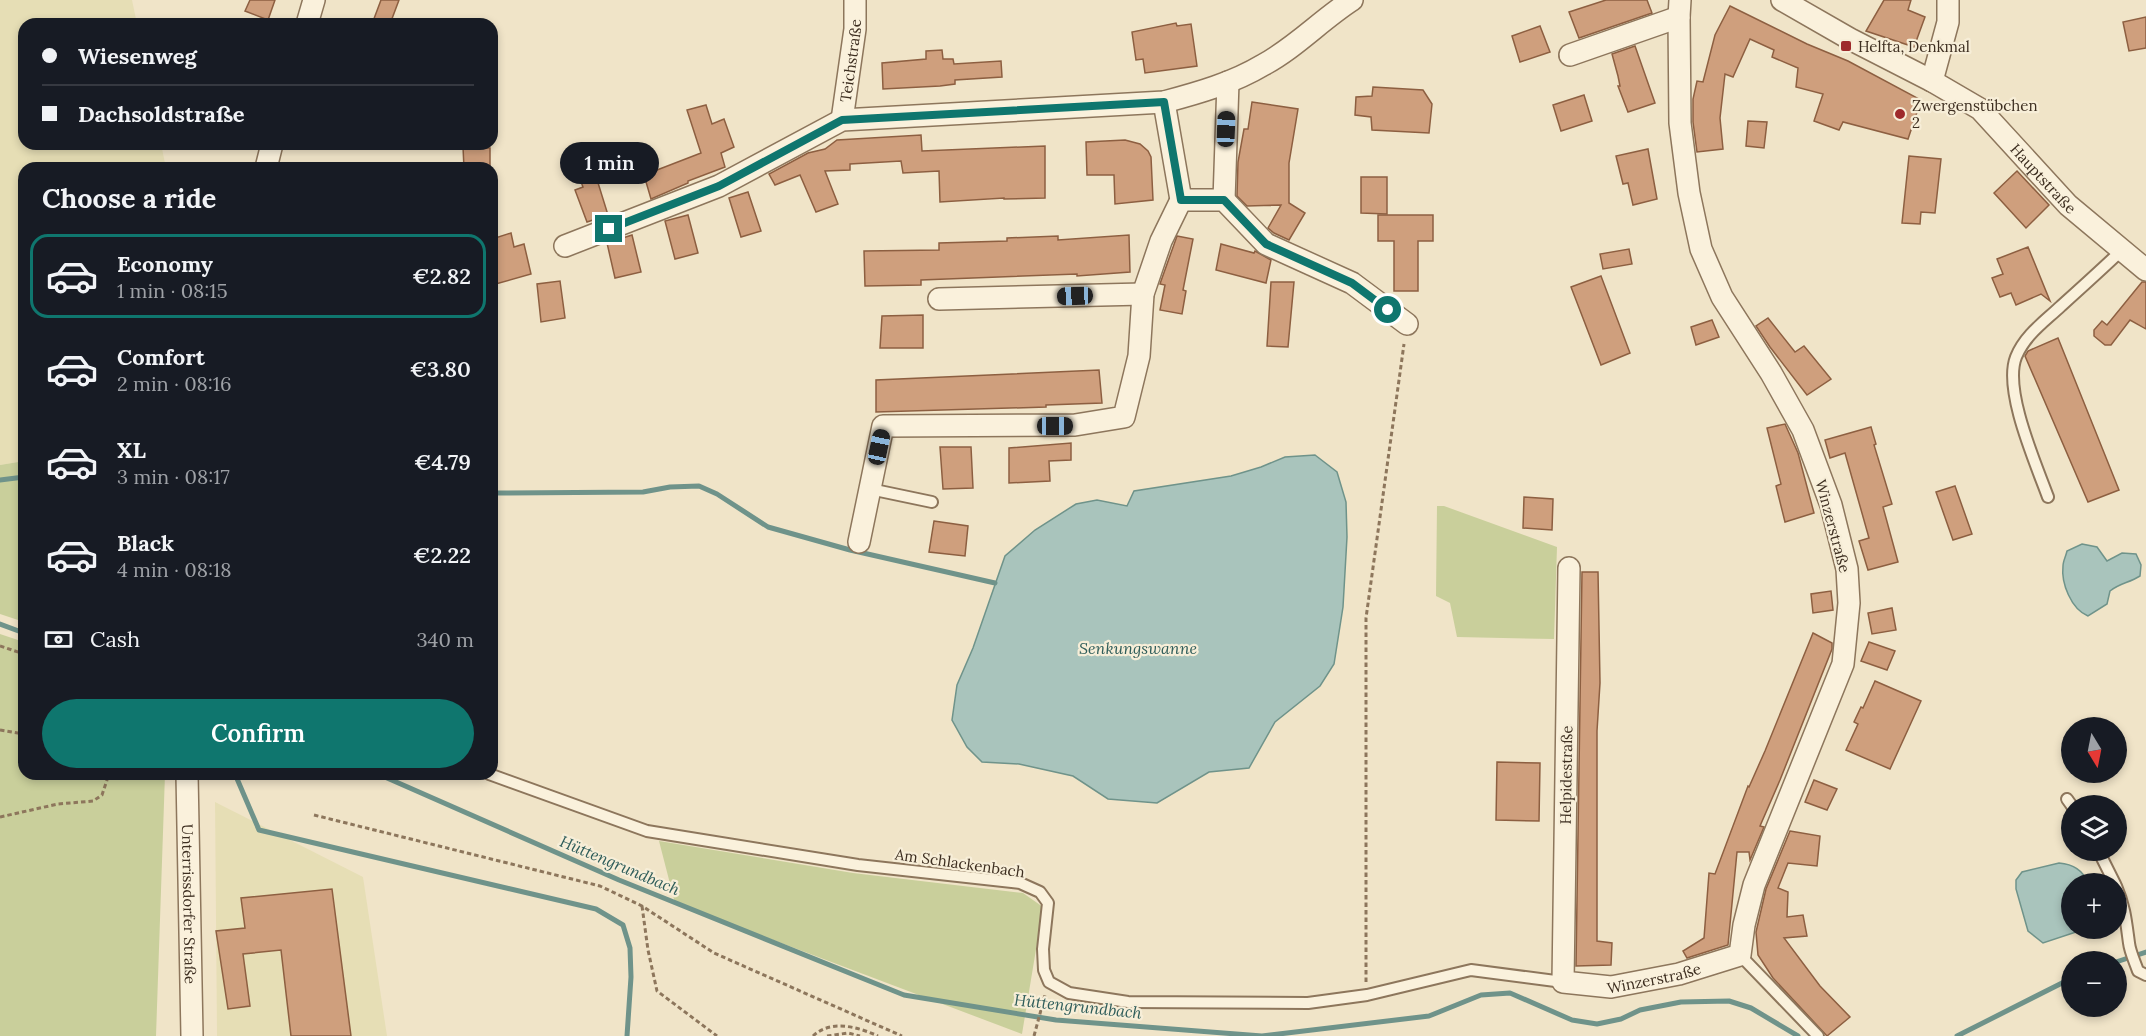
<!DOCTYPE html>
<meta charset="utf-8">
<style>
body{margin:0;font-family:Lora,serif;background:#20242c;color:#f1f3f6;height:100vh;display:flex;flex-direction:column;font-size:22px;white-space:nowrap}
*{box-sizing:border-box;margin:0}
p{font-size:20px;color:#9ea1a6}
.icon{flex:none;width:33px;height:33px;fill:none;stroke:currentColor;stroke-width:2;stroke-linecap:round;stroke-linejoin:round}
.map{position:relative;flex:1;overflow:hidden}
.sheet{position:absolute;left:18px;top:162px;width:480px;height:618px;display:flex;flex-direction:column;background:#171b24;border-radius:18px;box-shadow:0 3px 9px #0003}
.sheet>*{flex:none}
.top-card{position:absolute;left:18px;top:18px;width:480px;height:132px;border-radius:18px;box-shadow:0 3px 9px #0003;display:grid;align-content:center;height:132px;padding:0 24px;background:#171b24}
.needle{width:39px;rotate:170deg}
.controls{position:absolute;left:2061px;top:717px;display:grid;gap:12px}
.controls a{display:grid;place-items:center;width:66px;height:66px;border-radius:50%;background:#171b24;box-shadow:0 3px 9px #0003;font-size:30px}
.end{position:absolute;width:27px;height:27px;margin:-14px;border:8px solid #0f766e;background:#fff;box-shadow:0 0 0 3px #fff}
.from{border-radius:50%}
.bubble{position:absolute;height:42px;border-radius:21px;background:#171b24;box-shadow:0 3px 9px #0003;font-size:20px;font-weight:600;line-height:42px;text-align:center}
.car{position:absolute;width:18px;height:36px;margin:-18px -9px;border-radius:8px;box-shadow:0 0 4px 2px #0007;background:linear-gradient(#222 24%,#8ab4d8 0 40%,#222 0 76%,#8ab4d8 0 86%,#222 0)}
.top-card b{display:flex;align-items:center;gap:21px;height:57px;font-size:22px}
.top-card b+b{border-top:2px solid #363941}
.top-card i{width:15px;height:15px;background:#f1f3f6}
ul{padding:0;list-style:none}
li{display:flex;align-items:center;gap:18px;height:84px;margin:0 12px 9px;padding:0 12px;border:3px solid transparent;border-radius:18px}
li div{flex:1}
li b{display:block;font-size:22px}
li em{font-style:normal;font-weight:600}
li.on{border-color:#0f766e}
li>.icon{width:54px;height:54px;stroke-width:1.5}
h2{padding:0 24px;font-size:27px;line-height:72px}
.pay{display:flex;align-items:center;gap:15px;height:66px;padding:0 24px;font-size:22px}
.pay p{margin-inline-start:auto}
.primary-button{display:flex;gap:12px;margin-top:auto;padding:12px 24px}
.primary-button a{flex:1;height:69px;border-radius:36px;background:#0f766e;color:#fff;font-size:24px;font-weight:600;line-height:69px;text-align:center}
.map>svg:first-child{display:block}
</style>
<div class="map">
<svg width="2146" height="1036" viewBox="0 0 2146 1036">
<rect width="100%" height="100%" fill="#f0e4c8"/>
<g fill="#e6deb5">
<polygon points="0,0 132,0 137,24 24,24 24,144 161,144 166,168 24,168 24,461 0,465"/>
<polygon points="215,802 363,877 387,1036 217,1036"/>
</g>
<g fill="#c9cf9b">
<polygon points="24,461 24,622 0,614 0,465"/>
<polygon points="1437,506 1444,506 1557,547 1554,639 1457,637 1450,603 1436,596"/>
<polygon points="0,634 24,642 24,774 165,774 156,1036 0,1036"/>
<polygon points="659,841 853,873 1023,893 1043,907 1022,1034 675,903"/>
</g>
<g fill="#a9c4bc" stroke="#6f938a" stroke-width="1.5">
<polygon points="1315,455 1337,472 1346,502 1347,537 1343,607 1334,664 1320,686 1275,722 1249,768 1209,772 1157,803 1108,799 1073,776 1019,764 982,762 967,747 952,720 957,685 973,648 1005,556 1035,530 1076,504 1097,500 1127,506 1134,491 1231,476 1261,467 1285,457"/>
<path d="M2082 544 2097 547 2107 561 2122 553 2136 554 2141 565 2140 576C2129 583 2120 583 2110 591L2107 604 2088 616C2071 609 2061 583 2063 566 2063 561 2066 556 2067 551Z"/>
<path d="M2059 863C2072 864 2083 870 2088 883L2072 884V928L2085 929 2043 943 2028 931 2016 889V880L2022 872Z"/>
</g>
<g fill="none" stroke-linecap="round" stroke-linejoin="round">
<g stroke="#6f938a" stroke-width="5">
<polyline points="0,480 24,477"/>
<polyline points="492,493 643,492 670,487 699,486 717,494 768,527 850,550 995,583"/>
<polyline points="0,624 24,633"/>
<polyline points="235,774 259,830 596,909 623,925 630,948 631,977 627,1036"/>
<polyline points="378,774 619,880 904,995 1056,1020 1262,1036 1429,1016 1481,995 1510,993 1572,1020 1597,1024 1621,1019 1640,1010 1681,1002 1729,1001 1751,1008 1798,1036"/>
<polyline points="2116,962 2146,952"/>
<polyline points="1957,1036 2072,978"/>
</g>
</g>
<g fill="#cf9f7d" stroke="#8d5f41" stroke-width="1.5">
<polygon points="250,0 275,0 268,20 245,11"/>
<polygon points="381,0 399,0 390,24 372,24"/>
<polygon points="1606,0 1647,0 1652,13 1579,38 1569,12"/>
<polygon points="1884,0 1911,0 1908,10 1925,17 1914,47 1866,31"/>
<polygon points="1730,6 1807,44 1848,61 1921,100 1908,139 1843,122 1839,130 1814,121 1823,94 1796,87 1798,68 1772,57 1774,50 1750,39 1733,77 1725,74 1720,118 1723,149 1697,152 1693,122 1693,99 1697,81 1703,82 1715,35"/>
<polygon points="2146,17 2146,48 2129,51 2123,22"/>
<polygon points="1176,23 1177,26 1191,24 1197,66 1145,73 1143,59 1136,60 1132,32"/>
<polygon points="1540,26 1550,52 1520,62 1512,36"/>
<polygon points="1635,46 1655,103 1628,112 1618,86 1620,86 1618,76 1612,54"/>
<polygon points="942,50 943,59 953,59 954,64 1001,61 1002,77 955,80 955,84 940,86 883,89 882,63 926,59 926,51"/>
<polygon points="1373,87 1423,90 1432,104 1429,133 1372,130 1371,117 1355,115 1356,97 1372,96"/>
<polygon points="1584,95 1592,121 1561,131 1553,105"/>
<polygon points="1252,102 1298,109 1289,163 1289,203 1305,213 1289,240 1274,233 1268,228 1281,205 1247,206 1237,196 1238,162 1244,129 1248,129"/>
<polygon points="706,105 712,124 724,119 734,147 721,153 725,167 688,181 688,183 651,199 644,175 701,153 687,110"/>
<polygon points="1748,121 1767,122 1764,148 1746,146"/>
<polygon points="921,135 922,151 1045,146 1045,198 1004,199 1004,198 940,202 939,171 903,173 901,161 850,164 850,170 825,171 838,204 816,212 800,175 775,185 769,174 808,153 825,149 837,140"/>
<polygon points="1125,140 1140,144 1148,151 1151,157 1153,200 1115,204 1114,175 1087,175 1086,142"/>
<polygon points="463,147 490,148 490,168 464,168"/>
<polygon points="1648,149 1657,199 1633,205 1628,183 1623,184 1616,156"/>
<polygon points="1909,156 1941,159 1935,213 1921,212 1920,224 1902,223"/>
<polygon points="590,157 608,215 587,222 575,190 583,187 574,164"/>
<polygon points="2017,171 2049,205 2026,228 1994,193"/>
<polygon points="1361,177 1387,177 1387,214 1361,213"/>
<polygon points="748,192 761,231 741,237 729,198"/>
<polygon points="688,215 698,253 675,259 665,221"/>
<polygon points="1378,215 1433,215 1433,241 1418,241 1418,291 1394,291 1394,241 1378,241"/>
<polygon points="511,233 514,247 524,244 531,274 492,285 492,239"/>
<polygon points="632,235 641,272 615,278 607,243"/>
<polygon points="1129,235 1130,272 1077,276 1077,274 921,280 921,285 865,286 864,251 939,250 939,243 1007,241 1007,238 1058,236 1058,240"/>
<polygon points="1177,236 1193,239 1183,290 1186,291 1182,314 1160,310 1165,285 1160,284 1161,281"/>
<polygon points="1221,244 1254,253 1255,251 1271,260 1266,283 1216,270"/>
<polygon points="2028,247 2050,301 2041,294 2016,305 2011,293 2000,297 1992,278 2003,274 1997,259"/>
<polygon points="1629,249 1632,264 1603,269 1600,254"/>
<polygon points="1601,276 1630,353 1601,365 1571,287"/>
<polygon points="560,281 565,318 541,322 537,284"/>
<polygon points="1271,282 1294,282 1288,347 1267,346"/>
<polygon points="2142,282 2146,282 2146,329 2130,320 2111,345 2105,345 2094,336 2094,330 2102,321 2107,325"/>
<polygon points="923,315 923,348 880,348 882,316"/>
<polygon points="1768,318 1795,352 1804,346 1831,379 1807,395 1770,347 1756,326"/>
<polygon points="1712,320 1719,337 1696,345 1691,327"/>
<polygon points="2058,338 2119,490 2088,502 2025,356 2028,351"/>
<polygon points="1099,370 1102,403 1046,405 1046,407 876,412 876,380"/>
<polygon points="1785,424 1798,453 1814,513 1785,522 1776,486 1781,484 1767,428"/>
<polygon points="1871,427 1876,444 1874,445 1892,504 1883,507 1898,562 1868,570 1859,541 1869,538 1845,453 1830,458 1825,440"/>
<polygon points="1071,443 1071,460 1049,461 1050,481 1009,483 1009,448"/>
<polygon points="940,447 971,447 973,488 943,489"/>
<polygon points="1955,486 1972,534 1953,540 1936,492"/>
<polygon points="1524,497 1553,499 1552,530 1523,528"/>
<polygon points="934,521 968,526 965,556 929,552"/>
<polygon points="1582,572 1598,572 1600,683 1597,731 1597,941 1612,943 1611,965 1576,966"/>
<polygon points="1831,591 1833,610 1813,613 1811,594"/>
<polygon points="1892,608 1896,630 1872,634 1868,613"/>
<polygon points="1813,633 1832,643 1832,649 1780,780 1760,826 1764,827 1750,860 1749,852 1737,852 1728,945 1687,958 1683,951 1704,938 1709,873 1715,874 1748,786 1749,787 1765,751"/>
<polygon points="1869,642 1895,651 1887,670 1861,661"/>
<polygon points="1875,681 1921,701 1890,769 1846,750 1858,724 1854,722 1861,707 1863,708"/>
<polygon points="1497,762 1540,763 1539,821 1496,820"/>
<polygon points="1814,780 1837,789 1827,810 1805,802"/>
<polygon points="1790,831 1820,836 1817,866 1788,863 1778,888 1788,892 1787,917 1803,915 1807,936 1784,938 1820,986 1850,1017 1827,1036 1773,978 1758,955 1756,932 1766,889"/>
<polygon points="332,889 351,1036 291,1036 281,950 243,954 250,1006 228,1009 216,931 245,928 241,898"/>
</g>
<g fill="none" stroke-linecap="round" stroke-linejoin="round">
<defs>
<g id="lane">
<polyline points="870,489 932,502"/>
<path d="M2048 497C2036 464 2003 390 2016 357 2025 335 2044 322 2061 306 2081 288 2102 269 2122 250"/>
<polyline points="489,774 647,831 858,865 1020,883 1040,892 1048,903 1043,949 1044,970 1049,982 1069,993 1128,1002 1308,1003 1367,995 1471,970 1563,982"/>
<polyline points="2067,799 2072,806"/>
<polyline points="2098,850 2115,884"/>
<path d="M2116 886C2125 907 2126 921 2129 943 2130 952 2135 962 2138 971L2146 975"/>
<polyline points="1740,955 1818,1036"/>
</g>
<g id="street">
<path id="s1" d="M1782 0 1850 39 1932 81 1980 109 2068 205 2146 270"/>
<polyline points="307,24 314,0"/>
<polyline points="1570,55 1679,17"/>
<polyline points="1932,81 1948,22 1948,0"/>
<polyline points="1164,102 1181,200 1224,200 1266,244 1352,283 1407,324"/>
<path id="s2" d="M842 120 855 29V0"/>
<polyline points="266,168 272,144"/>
<polyline points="1224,200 1228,82"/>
<path d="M565 246 719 186 842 120 1164 102C1198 93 1233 83 1263 65 1295 48 1321 20 1352 0"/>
<polyline points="939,299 1143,294"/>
<polyline points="859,542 883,426 1075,425 1124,417 1139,356 1143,294 1161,241 1181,200"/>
<path id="s3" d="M1569 568 1563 982 1611 987 1679 974 1740 955 1744 925 1754 885 1843 664 1849 603 1847 569 1831 505 1803 430 1771 373 1722 297 1701 249 1689 193 1680 123 1679 17 1680 0"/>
<path id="s4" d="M187 774 192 1036"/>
</g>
</defs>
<use href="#lane" stroke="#8d765c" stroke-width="14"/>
<use href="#street" stroke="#8d765c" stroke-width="24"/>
<g stroke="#8d765c" stroke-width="3" stroke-dasharray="4.5 3" stroke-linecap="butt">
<polyline points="0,646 24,654"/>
<polyline points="0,730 24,734"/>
<polyline points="314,815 600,886 642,906 714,953 902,1036"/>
<polyline points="0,817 58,804 93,801 102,795 109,774"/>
<polyline points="642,906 648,950 657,991 717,1036"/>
<polyline points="1366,982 1366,618 1404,344"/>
<path d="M813 1036C831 1019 858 1027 878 1036"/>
<polyline points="827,1036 848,1033 860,1036"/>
<polyline points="1034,1036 1045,995"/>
</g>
<use href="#lane" stroke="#faf1dc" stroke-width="10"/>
<use href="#street" stroke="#faf1dc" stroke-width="21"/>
</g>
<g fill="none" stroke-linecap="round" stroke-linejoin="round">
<polyline stroke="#0f766e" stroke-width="8" points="609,229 719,186 842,120 1164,102 1181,200 1224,200 1266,244 1352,283 1388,310"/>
</g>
<g fill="#9e2a2b" stroke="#f7eed8" stroke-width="2">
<rect x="1840" y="40" width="12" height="12" rx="3"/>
<circle cx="1900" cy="114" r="6"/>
</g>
<g text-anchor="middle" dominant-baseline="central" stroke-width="4.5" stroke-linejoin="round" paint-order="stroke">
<g font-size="15" fill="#3d2e20" stroke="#f7eed8" text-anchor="start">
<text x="1858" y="46">Helfta, Denkmal</text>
<text x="1912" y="105">Zwergenstübchen<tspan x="1912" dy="17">2</tspan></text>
</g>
<g font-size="15" fill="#3d2e20" stroke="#f7eed8">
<text stroke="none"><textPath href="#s2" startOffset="60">Teichstraße</textPath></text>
<text stroke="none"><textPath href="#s1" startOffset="320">Hauptstraße</textPath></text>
<text transform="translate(1833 526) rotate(75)">Winzerstraße</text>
<text transform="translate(1566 775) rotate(-89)">Helpidestraße</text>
<text transform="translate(960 863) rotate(8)">Am Schlackenbach</text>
<text stroke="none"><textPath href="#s4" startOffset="130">Unterrissdorfer Straße</textPath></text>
<text stroke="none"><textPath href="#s3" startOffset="506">Winzerstraße</textPath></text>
</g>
<g font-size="16" font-style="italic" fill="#2f5d5a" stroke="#f7eed8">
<text x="1138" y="648">Senkungswanne</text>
<text transform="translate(620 865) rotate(23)">Hüttengrundbach</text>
<text transform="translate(1078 1006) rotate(6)">Hüttengrundbach</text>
</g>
</g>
</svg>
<div class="controls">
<a><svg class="needle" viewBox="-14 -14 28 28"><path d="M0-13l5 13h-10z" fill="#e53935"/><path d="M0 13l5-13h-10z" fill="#9ea1a6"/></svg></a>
<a><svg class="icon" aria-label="layers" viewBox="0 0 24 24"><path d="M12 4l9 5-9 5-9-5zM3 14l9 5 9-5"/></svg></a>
<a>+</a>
<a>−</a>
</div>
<i class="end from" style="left:1388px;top:310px"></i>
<i class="end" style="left:609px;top:229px"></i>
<div class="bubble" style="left:560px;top:142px;width:99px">1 min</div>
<i class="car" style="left:1226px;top:129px;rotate:2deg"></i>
<i class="car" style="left:1075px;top:296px;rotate:268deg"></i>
<i class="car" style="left:1055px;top:426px;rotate:90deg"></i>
<i class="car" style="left:879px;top:447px;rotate:12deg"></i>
<div class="top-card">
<b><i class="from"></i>Wiesenweg</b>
<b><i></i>Dachsoldstraße</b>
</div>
<section class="sheet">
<h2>Choose a ride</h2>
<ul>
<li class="on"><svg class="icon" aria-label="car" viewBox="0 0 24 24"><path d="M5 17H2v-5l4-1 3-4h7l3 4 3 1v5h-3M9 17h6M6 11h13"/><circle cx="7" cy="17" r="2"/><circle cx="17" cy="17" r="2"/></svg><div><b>Economy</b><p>1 min · 08:15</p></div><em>€2.82</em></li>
<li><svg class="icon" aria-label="car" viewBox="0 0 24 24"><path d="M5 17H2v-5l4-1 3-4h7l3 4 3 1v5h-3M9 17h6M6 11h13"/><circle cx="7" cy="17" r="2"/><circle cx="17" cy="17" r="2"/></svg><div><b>Comfort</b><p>2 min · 08:16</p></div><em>€3.80</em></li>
<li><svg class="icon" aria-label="car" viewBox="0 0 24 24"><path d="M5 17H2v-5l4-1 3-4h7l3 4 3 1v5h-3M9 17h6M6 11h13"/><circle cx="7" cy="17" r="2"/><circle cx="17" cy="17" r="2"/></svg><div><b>XL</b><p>3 min · 08:17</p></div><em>€4.79</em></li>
<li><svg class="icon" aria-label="car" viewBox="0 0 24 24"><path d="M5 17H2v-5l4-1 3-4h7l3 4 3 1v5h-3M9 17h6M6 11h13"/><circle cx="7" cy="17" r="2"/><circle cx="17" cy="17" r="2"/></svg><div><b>Black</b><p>4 min · 08:18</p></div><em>€2.22</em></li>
</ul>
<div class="pay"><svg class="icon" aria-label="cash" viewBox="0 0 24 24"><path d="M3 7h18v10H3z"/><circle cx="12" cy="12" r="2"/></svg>Cash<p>340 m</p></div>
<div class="primary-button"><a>Confirm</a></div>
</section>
</div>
